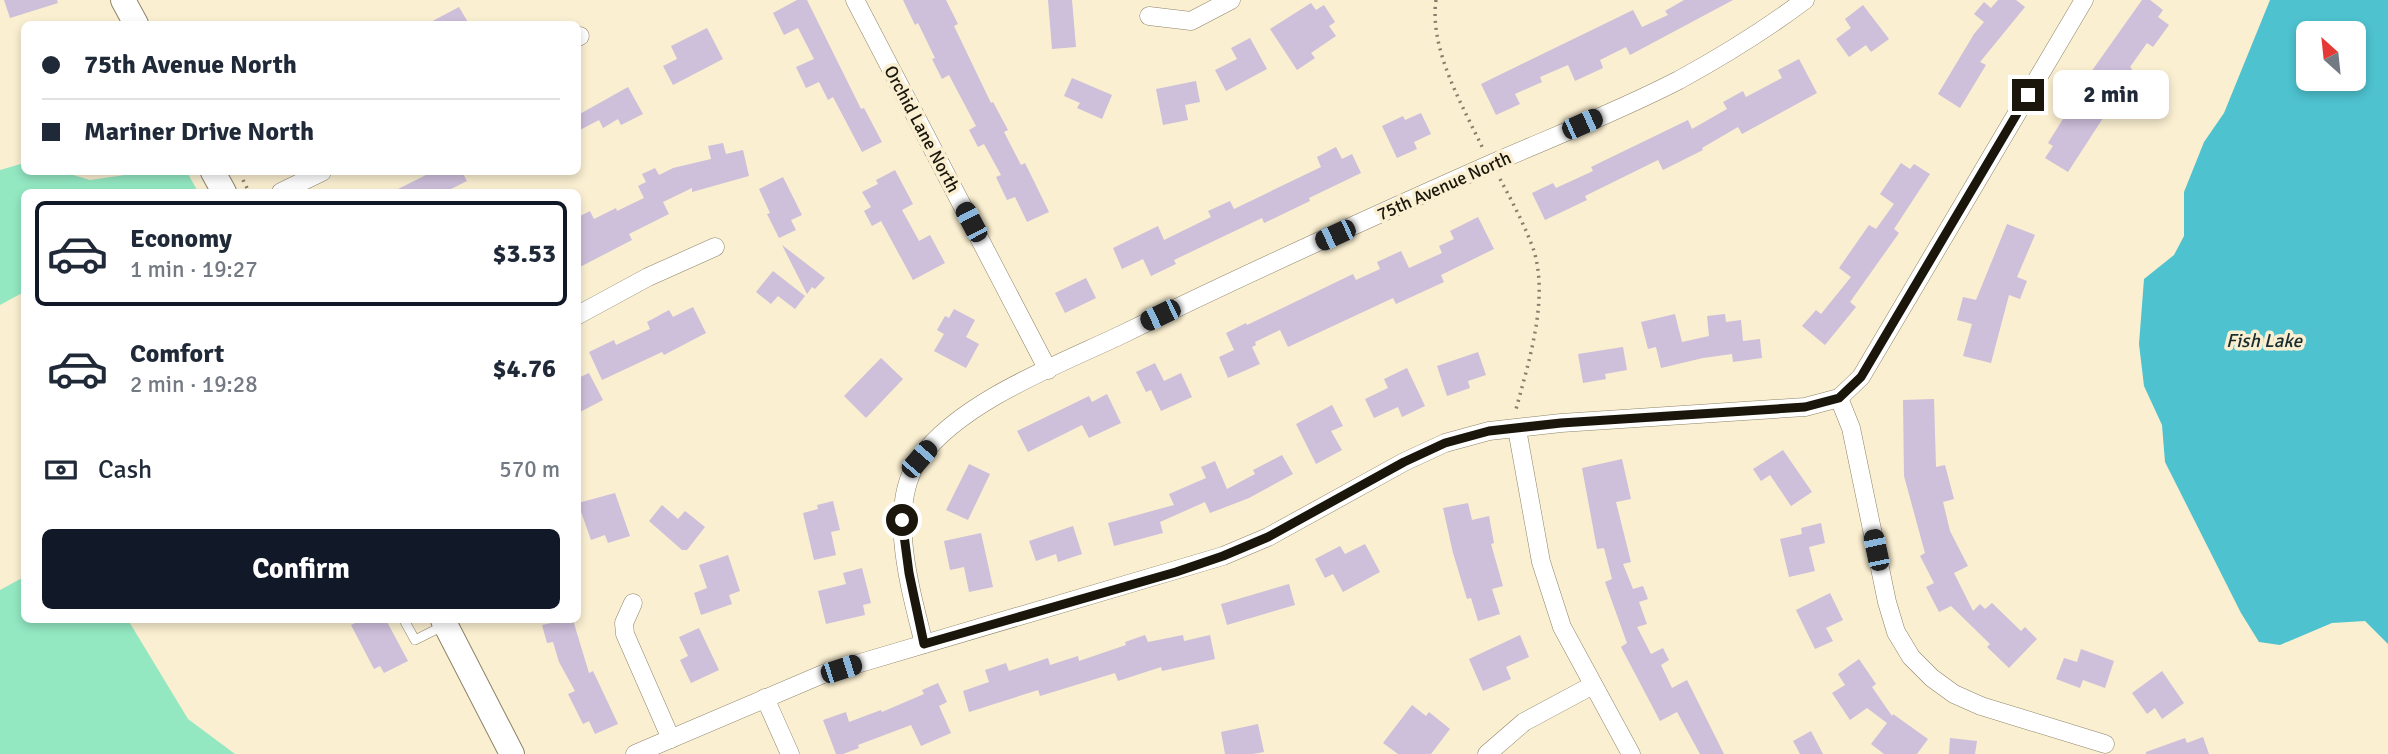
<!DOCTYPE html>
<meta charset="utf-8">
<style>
body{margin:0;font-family:Signika,sans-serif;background:#f2f2f3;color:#1f2937;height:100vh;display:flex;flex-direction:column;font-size:26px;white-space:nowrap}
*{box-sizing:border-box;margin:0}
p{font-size:23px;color:#747a83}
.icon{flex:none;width:38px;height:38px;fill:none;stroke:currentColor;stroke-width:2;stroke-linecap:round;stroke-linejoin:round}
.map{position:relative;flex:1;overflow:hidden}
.sheet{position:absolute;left:21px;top:189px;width:560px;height:434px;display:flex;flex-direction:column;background:#fff;border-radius:10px;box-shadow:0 4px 10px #0003}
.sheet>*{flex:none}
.guide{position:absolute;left:21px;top:21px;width:560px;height:154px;border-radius:10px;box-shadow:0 4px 10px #0003;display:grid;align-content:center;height:154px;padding:0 21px;background:#fff}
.needle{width:46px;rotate:333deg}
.controls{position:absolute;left:2296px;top:21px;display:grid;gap:14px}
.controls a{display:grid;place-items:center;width:70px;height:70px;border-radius:10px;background:#fff;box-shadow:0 4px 10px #0003;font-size:35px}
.end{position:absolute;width:32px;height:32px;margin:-16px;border:9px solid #1a160b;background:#fff;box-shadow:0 0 0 4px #fff}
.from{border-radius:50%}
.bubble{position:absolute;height:49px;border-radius:10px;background:#fff;box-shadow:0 4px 10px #0003;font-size:23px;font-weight:700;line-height:49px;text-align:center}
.car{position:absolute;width:21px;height:42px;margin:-21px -10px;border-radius:9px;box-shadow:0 0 5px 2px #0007;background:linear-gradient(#222 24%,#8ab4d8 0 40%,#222 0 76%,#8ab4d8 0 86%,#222 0)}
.guide b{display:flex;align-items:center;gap:24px;height:66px;font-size:26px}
.guide b+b{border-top:2px solid #e0e1e3}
.guide i{width:18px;height:18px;background:#1f2937}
ul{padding:12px 0 0;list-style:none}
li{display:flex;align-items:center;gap:21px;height:105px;margin:0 14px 10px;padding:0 7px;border:4px solid transparent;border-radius:10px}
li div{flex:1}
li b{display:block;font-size:26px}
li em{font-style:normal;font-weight:700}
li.active{border-color:#111827}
li>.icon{width:63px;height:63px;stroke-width:1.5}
.pay{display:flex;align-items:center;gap:18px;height:77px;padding:0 21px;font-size:26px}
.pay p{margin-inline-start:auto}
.button{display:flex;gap:14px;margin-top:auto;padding:14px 21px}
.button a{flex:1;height:80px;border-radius:10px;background:#111827;color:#fff;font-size:28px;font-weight:700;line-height:80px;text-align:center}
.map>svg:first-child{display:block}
</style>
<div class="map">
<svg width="2388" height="754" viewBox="0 0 2388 754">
<rect width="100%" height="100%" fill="#faefd1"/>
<g fill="#93e8c2">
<polygon points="24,163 24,172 63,172 90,180 146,172 187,172 197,190 193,192 24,192 24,292 0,305 0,170"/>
<polygon points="24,577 24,620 128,620 188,719 235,754 0,754 0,590"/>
</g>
<path fill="#4ec2cf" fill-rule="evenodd" d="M2270 0H2388V644L2365 621 2332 623 2280 645 2259 642 2241 613 2165 462 2162 425 2144 386 2139 344 2144 279 2174 255 2184 236V192L2204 142 2224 113ZM2308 33H2354V79H2308Z"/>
<g fill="#cebfda">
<polygon points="4,0 57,0 58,3 10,18"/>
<polygon points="797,0 807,0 861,109 864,108 882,142 862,152 833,97 828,100 819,82 806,88 796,67 814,59 798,28 784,35 773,13"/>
<polygon points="903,0 946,0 958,24 954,26 991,103 993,102 1008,130 1004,132 1021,165 1025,163 1049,212 1027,222 1015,197 1007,200 996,177 1001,175 984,144 978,147 969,130 976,126 949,75 942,79 932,59 935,58 918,23 915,25"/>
<polygon points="1048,0 1072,0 1076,47 1052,49"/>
<polygon points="1684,0 1733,0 1630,55 1626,47 1600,60 1603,68 1575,81 1568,65 1540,77 1542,82 1515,94 1520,104 1496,115 1481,84 1633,10 1642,27 1668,15 1665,11"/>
<polygon points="1998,0 2016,0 2025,7 1980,62 1986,65 1960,108 1938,94 1974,34 1984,22 1974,14 1984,2 1991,8"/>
<polygon points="2142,0 2150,0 2163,10 2158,17 2169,25 2153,47 2147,43 2130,67 2132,69 2123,84 2130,89 2122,102 2116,98 2068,172 2045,158 2053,146 2048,143 2076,98 2074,96"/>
<polygon points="1311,3 1316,10 1324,5 1335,22 1329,26 1336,36 1311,53 1315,58 1297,70 1270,29"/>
<polygon points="1863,5 1889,39 1871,52 1866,45 1849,57 1836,39 1851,28 1845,19"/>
<polygon points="459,7 469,24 427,24"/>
<polygon points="707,28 723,59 673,85 663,66 677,59 671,46"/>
<polygon points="1250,38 1267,69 1226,91 1215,70 1237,59 1231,48"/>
<polygon points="1799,59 1817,93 1742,134 1738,127 1702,148 1703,150 1663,170 1658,160 1585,196 1587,200 1545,220 1532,193 1553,183 1556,188 1593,171 1591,167 1688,120 1692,129 1727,109 1723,102 1743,91 1746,97 1782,78 1778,70"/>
<polygon points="1072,78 1112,95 1102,119 1077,108 1080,103 1064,96"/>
<polygon points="1196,81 1200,102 1185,105 1188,120 1163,125 1156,89"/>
<polygon points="628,87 643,114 621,125 618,119 603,128 599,120 578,131 578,115"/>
<polygon points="1421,113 1431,134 1414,142 1417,149 1397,158 1382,126 1403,116 1405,120"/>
<polygon points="723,143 726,154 743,150 749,176 692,192 692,188 663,202 669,214 629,234 632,240 578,268 578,217 590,211 594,219 616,208 617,211 644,198 638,186 646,182 642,174 655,168 659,175 673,168 711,159 708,146"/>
<polygon points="1336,147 1342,159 1352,154 1361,173 1309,198 1310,201 1264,223 1262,218 1174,260 1176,264 1151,276 1143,259 1122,269 1113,248 1158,226 1164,240 1211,217 1208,211 1230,201 1234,209 1321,167 1317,157"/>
<polygon points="1901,163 1910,169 1914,164 1930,174 1894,229 1899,233 1850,302 1856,307 1825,345 1802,326 1816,310 1821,314 1851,277 1839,268 1869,225 1876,229 1894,204 1880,194"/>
<polygon points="895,170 913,204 902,210 919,241 930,235 945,263 913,280 881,221 872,226 864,211 871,207 862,192 878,184 876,180"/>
<polygon points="432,172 462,172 467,181 445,192 392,192"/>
<polygon points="783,177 802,215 791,220 796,230 779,238 767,214 770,213 759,189"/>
<polygon points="1478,217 1494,249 1441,275 1444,282 1396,304 1393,298 1288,347 1280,330 1255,342 1256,345 1252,347 1260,364 1228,378 1219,357 1234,350 1226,333 1246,323 1247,325 1353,274 1356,280 1380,269 1377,262 1401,251 1409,268 1442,253 1439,246 1454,239 1450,231"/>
<polygon points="2007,224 2035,235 2017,277 2027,281 2020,299 2009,295 1991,363 1963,356 1972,324 1957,320 1963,297 1976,300"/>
<polygon points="782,245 825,278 815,289 812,287 807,294"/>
<polygon points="773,271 805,296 795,309 778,296 771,304 756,292"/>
<polygon points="1086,278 1096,298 1065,313 1055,293"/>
<polygon points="693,307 706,333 664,355 662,352 602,380 589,352 614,340 616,345 650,329 647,322 669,310 673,317"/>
<polygon points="954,309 975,320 966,337 979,344 966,368 934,351 944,334 937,330 945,316 949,318"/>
<polygon points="1675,314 1682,342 1709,336 1707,316 1725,314 1726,322 1741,320 1743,341 1760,339 1762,358 1733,362 1732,354 1703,358 1661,368 1656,347 1648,349 1641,322"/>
<polygon points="1623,347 1627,370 1605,374 1606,379 1583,383 1578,354"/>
<polygon points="1478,352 1486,375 1468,381 1470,388 1447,396 1437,366"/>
<polygon points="881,358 903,379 866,418 844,396"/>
<polygon points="1155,363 1164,381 1181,373 1192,397 1161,411 1151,390 1146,392 1136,372"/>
<polygon points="1407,368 1425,406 1402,417 1398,407 1374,418 1365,399 1388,388 1384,379"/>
<polygon points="589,373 603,400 578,413 578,378"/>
<polygon points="1107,394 1121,423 1089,438 1082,425 1028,452 1017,431 1089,396 1092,402"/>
<polygon points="1934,399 1936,467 1945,465 1954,499 1943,502 1950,531 1968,566 1954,573 1973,611 1980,604 1985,609 1992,603 2021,631 2025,627 2037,639 2009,668 1987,647 1990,644 1951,606 1939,612 1926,587 1934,583 1920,556 1925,553 1904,476 1903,400"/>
<polygon points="1332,405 1343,426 1331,431 1342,450 1316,464 1296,424"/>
<polygon points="1783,450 1812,492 1791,506 1770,475 1761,481 1753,469"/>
<polygon points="1282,455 1293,474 1249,498 1210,513 1205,502 1160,522 1163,533 1114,546 1108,523 1174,505 1169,494 1206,478 1201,467 1215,461 1227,489 1255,474 1253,470"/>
<polygon points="1622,459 1631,499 1616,502 1631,562 1623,564 1633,589 1643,586 1648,599 1639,602 1647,624 1637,627 1651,654 1663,648 1669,660 1661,665 1672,688 1687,680 1724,754 1700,754 1677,712 1660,721 1621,647 1627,643 1605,582 1612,579 1604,548 1597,549 1582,468"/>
<polygon points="969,464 990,474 968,520 946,510"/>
<polygon points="615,493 630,536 608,543 605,535 591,540 578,503"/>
<polygon points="833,501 840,530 831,532 836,555 814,560 803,513 818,509 817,505"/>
<polygon points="1468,503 1472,520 1489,516 1494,543 1491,544 1503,586 1492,589 1500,614 1478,621 1471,598 1467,599 1453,553 1443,508"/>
<polygon points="662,505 678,519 685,511 705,527 687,550 682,550 649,521"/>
<polygon points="1821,523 1825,543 1809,547 1815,571 1789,577 1780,539 1802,534 1801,528"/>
<polygon points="1073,526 1082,554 1058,562 1056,554 1036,561 1029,541"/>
<polygon points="981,533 993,587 969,592 964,567 950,570 944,541"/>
<polygon points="1365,544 1380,572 1343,592 1333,574 1325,578 1315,559 1340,546 1345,554"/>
<polygon points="728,555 740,591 729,595 732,604 701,615 694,593 707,588 699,565"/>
<polygon points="862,568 871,603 863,605 865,615 826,624 818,591 846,584 843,573"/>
<polygon points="1289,584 1295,605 1227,625 1221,604"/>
<polygon points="1830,593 1843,620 1826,628 1833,641 1815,649 1796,610"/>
<polygon points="361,620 386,620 408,661 384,673 380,666 374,669 351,625"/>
<polygon points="550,620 573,620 589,673 593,671 618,724 595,734 589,721 583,724 568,694 575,691 559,662 553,642 547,643 542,625 551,623"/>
<polygon points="699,628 719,670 691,683 680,660 688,656 679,637"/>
<polygon points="1145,635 1148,642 1183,635 1184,641 1210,635 1215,659 1162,671 1161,667 1118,681 1115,673 1040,696 1038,690 969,712 963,691 989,682 985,670 1006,663 1009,671 1048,658 1050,665 1078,656 1079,661 1126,645 1125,642"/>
<polygon points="1520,635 1529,657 1506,667 1511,679 1483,691 1469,659"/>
<polygon points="2081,649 2114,661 2105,688 2083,680 2080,688 2056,679 2064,658 2077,662"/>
<polygon points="1859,659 1876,684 1872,687 1892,716 1893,714 1928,739 1917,754 1884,754 1871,744 1887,723 1867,708 1850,720 1832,693 1845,685 1838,674"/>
<polygon points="2162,671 2184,703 2162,719 2155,708 2147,714 2132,693"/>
<polygon points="938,683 947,702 939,706 951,733 921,746 911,725 858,745 859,748 843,754 836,754 823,720 846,712 849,722 881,710 882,712 924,694 922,690"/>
<polygon points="1412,705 1426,716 1429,712 1450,729 1431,754 1398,754 1383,743"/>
<polygon points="1258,724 1264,752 1253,754 1225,754 1221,732"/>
<polygon points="1811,731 1823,754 1800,754 1793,741"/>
<polygon points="2203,737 2209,754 2146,754 2146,752 2185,738 2187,743"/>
<polygon points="1950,738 1977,741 1975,754 1949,754"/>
</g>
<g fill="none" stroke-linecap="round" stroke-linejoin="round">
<defs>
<polyline id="lane" points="404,620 415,640 443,626"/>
<g id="street">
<polyline points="855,0 1048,370"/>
<polyline points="2084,0 1861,377 1839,398 1851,428 1887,602 1896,632 1911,657 1932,678 1954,694 1981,706 2105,744"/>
<polyline points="1149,16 1191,21 1231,0"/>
<polyline points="578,37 580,36"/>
<polyline points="281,192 322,172"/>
<polyline points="578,315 648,277 715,247"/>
<polyline points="1517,429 1541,562 1562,627 1631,754"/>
<polyline points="633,603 624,623 625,634 671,739"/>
<path d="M924 644C911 591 885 506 920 458 961 401 1060 364 1123 334 1245 274 1369 218 1493 163 1555 136 1619 111 1679 80 1723 56 1765 30 1805 0"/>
<polyline points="765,698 790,754"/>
<polyline points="635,754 823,674 1223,556 1268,537 1404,462 1445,443 1489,431 1561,423 1805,407 1839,398"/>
<polyline points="1487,754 1524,722 1593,685"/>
</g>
<g id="secondary">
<polyline points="123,0 136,24"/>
<polyline points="213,172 224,192"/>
<polyline points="443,620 512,754"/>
</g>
</defs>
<use href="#lane" stroke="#8d8368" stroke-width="10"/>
<use href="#street" stroke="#8d8368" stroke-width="19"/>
<use href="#secondary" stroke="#8d8368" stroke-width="26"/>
<g stroke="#867f6b" stroke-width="3.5" stroke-dasharray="2 5" stroke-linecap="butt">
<path d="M1436 0C1429 50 1463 106 1484 151"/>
<path d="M1500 179C1512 201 1524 224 1533 248 1550 298 1528 364 1515 413"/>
<polyline points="243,180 249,192"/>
</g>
<use href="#lane" stroke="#fff" stroke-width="9"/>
<use href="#street" stroke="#fff" stroke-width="18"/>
<use href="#secondary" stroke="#fff" stroke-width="24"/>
</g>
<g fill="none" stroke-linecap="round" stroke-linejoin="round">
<polyline stroke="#1a160b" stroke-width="9" points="902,520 909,573 924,644 1176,572 1223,556 1268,537 1404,462 1445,443 1489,431 1561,423 1805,407 1839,398 1861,377 2028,95"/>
</g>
<g text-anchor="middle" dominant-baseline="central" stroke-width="7" stroke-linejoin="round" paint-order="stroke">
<g font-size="18" fill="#1a160b" stroke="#faefd1">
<text transform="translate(922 129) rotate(62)">Orchid Lane North</text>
<text transform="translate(1444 186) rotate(-24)">75th Avenue North</text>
</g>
<g font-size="19" font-style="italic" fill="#192e30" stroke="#faefd1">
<text x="2264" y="341">Fish Lake</text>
</g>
</g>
</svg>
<div class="controls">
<a><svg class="needle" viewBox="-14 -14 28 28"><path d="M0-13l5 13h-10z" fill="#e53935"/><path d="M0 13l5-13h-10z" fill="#747a83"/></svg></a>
</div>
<i class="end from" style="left:902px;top:520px"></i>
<i class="end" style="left:2028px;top:95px"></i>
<div class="bubble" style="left:2053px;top:70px;width:116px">2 min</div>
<i class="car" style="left:1582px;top:124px;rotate:66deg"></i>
<i class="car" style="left:971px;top:222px;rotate:332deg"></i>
<i class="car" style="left:1335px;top:235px;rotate:245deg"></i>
<i class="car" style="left:1160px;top:315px;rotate:244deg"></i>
<i class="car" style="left:919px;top:459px;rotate:41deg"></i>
<i class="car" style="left:1876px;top:550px;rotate:348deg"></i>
<i class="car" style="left:841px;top:669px;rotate:72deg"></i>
<div class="guide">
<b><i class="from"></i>75th Avenue North</b>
<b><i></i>Mariner Drive North</b>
</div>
<section class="sheet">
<ul>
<li class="active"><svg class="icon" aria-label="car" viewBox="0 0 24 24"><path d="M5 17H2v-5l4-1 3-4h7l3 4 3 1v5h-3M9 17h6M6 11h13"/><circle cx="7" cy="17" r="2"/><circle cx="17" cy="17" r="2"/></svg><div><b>Economy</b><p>1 min · 19:27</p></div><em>$3.53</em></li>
<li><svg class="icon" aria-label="car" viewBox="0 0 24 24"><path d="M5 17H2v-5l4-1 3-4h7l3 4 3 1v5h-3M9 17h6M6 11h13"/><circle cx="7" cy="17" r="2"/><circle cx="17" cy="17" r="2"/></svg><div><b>Comfort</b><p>2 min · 19:28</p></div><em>$4.76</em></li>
</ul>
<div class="pay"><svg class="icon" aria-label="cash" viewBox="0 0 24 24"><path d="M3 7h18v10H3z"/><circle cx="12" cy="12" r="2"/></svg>Cash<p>570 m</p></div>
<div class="button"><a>Confirm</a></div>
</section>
</div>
